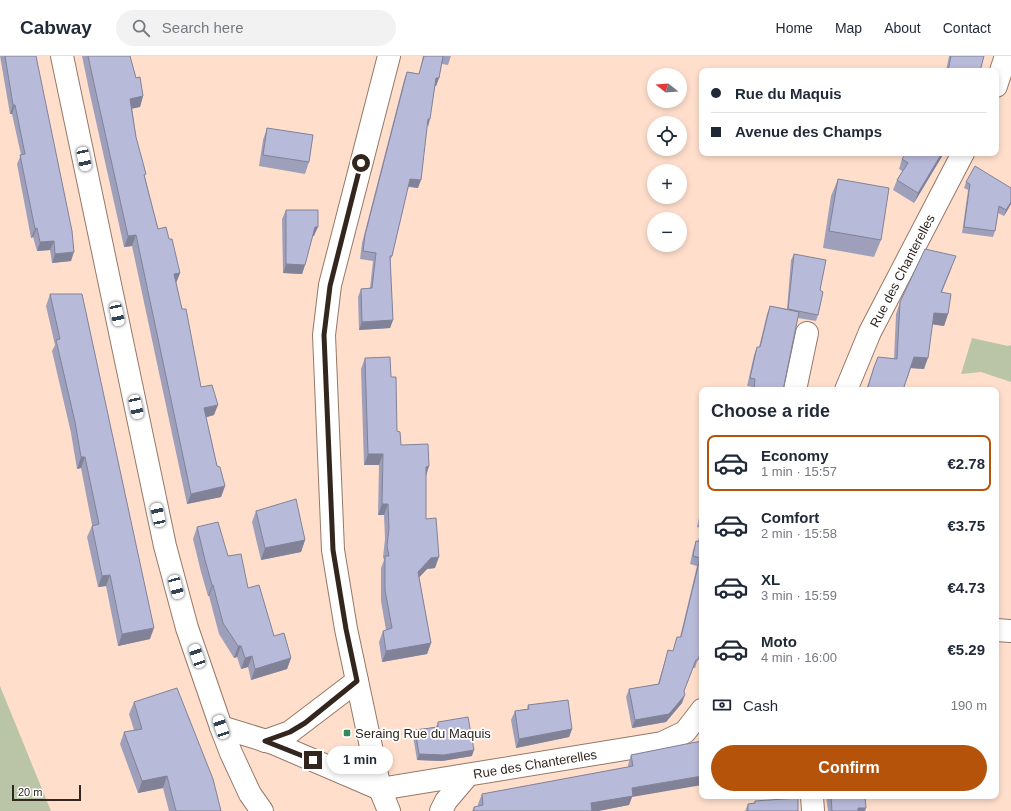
<!DOCTYPE html>
<meta charset="utf-8">
<style>
body{margin:0;font-family:Arial,sans-serif;background:#f2f2f3;color:#1f2937;height:100vh;display:flex;flex-direction:column;font-size:15px;white-space:nowrap}
*{box-sizing:border-box;margin:0}
p{font-size:13px;color:#747a83}
.icon{flex:none;width:22px;height:22px;fill:none;stroke:currentColor;stroke-width:2;stroke-linecap:round;stroke-linejoin:round}
.map{position:relative;flex:1;overflow:hidden}
.details{position:absolute;left:699px;top:331px;width:300px;height:412px;display:flex;flex-direction:column;background:#fff;border-radius:8px;box-shadow:0 2px 6px #0003}
.details>*{flex:none}
.banner{position:absolute;left:699px;top:12px;width:300px;height:88px;border-radius:8px;box-shadow:0 2px 6px #0003;display:grid;align-content:center;height:88px;padding:0 12px;background:#fff}
.needle{width:26px;rotate:287deg}
.buttons{position:absolute;left:647px;top:12px;display:grid;gap:8px}
.buttons a{display:grid;place-items:center;width:40px;height:40px;border-radius:50%;background:#fff;box-shadow:0 2px 6px #0003;font-size:20px}
.scale{position:absolute;left:12px;bottom:10px;width:69px;box-sizing:border-box;padding-left:4px;border:2px solid #32261f;border-top:0;font-size:11px;line-height:14px;white-space:nowrap;color:#32261f;-webkit-text-stroke:3px #fff;paint-order:stroke}
.end{position:absolute;width:18px;height:18px;margin:-9px;border:5px solid #32261f;background:#fff;box-shadow:0 0 0 2px #fff}
.from{border-radius:50%}
.bubble{position:absolute;height:28px;border-radius:14px;background:#fff;box-shadow:0 2px 6px #0003;font-size:13px;font-weight:700;line-height:28px;text-align:center}
.car{position:absolute;width:12px;height:24px;margin:-12px -6px;border-radius:5px;box-shadow:0 0 3px 1px #0007;background:linear-gradient(#fff 24%,#345 0 40%,#fff 0 76%,#345 0 86%,#fff 0)}
.banner b{display:flex;align-items:center;gap:14px;height:38px;font-size:15px}
.banner b+b{border-top:1px solid #e0e1e3}
.banner i{width:10px;height:10px;background:#1f2937}
ul{padding:0;list-style:none}
li{display:flex;align-items:center;gap:12px;height:56px;margin:0 8px 6px;padding:0 4px;border:2px solid transparent;border-radius:8px}
li div{flex:1}
li b{display:block;font-size:15px}
li em{font-style:normal;font-weight:700}
li.current{border-color:#b45309}
li>.icon{width:36px;height:36px;stroke-width:1.5}
h2{padding:0 12px;font-size:18px;line-height:48px}
.pay{display:flex;align-items:center;gap:10px;height:44px;padding:0 12px;font-size:15px}
.pay p{margin-inline-start:auto}
.primary-button{display:flex;gap:8px;margin-top:auto;padding:8px 12px}
.primary-button a{flex:1;height:46px;border-radius:24px;background:#b45309;color:#fff;font-size:16px;font-weight:700;line-height:46px;text-align:center}
header{display:flex;align-items:center;gap:24px;box-sizing:border-box;height:56px;padding:0 20px;background:#fff;border-bottom:1px solid #e0e1e3}
header strong{font-size:19px}
nav{display:flex;gap:22px;margin-inline-start:auto;font-size:14px}
.search{width:280px;height:36px;background:#f2f2f3;display:flex;align-items:center;gap:10px;box-sizing:border-box;padding:0 14px;border-radius:22px;color:#747a83;font-size:15px}
.map>svg:first-child{display:block}
</style>
<header>
<strong>Cabway</strong>
<div class="search"><svg class="icon" aria-label="search" viewBox="0 0 24 24"><circle cx="10" cy="10" r="6"/><path d="M15 15l6 6"/></svg>Search here</div>
<nav><a>Home</a><a>Map</a><a>About</a><a>Contact</a></nav>
</header>
<div class="map">
<svg width="1011" height="755" viewBox="0 0 1011 755">
<rect width="100%" height="100%" fill="#ffdfcc"/>
<g fill="#bac5a7">
<polygon points="972,282 1008,290 1011,289 1011,326 981,316 961,318"/>
<polygon points="0,630 51,755 0,755"/>
</g>
<g fill="none" stroke-linecap="round" stroke-linejoin="round">
<defs>
<g id="minor">
<polyline points="62,0 165,490 187,572 221,671 231,697 250,738 262,755"/>
<polyline points="996,30 1006,0"/>
<polyline points="795,334 807,277"/>
<path id="s1" d="M846 334 870 276 963 97"/>
<polyline points="996,574 1011,575"/>
<polyline points="221,671 273,687 380,733"/>
<polyline points="265,685 290,676 357,625"/>
<path id="s2" d="M380 733 662 687 685 676 702 654"/>
<polyline points="812,740 813,755"/>
<polyline points="389,755 380,733 346,573 333,494 324,279 330,229 389,0"/>
<polyline points="441,755 446,745 468,719"/>
</g>
</defs>
<use href="#minor" stroke="#957867" stroke-width="24"/>
<use href="#minor" stroke="#fff" stroke-width="22"/>
</g>
<g fill="#9ea0bb">
<polygon points="0,0 36,0 71,205 52,207 50,194 37,195 33,181 31,182 17,108 21,99 12,58 10,58"/>
<polygon points="82,0 130,0 136,22 143,40 140,51 132,52 136,81 145,121 158,173 169,183 180,217 176,227 182,253 201,331 214,359 206,361 217,410 225,430 221,441 187,448 132,190 124,191 89,34"/>
<polygon points="423,0 451,0 448,9 442,8 439,22 436,30 435,30 427,71 418,132 408,131 392,200 390,205 393,264 390,272 359,274 358,241 361,233 370,232 373,205 360,203 362,187 404,24 407,16 419,18"/>
<polygon points="949,0 984,0 980,15 946,15"/>
<polygon points="267,72 309,106 305,118 259,110 263,84"/>
<polygon points="944,97 914,147 893,134 897,124 902,115 899,113 902,103"/>
<polygon points="838,123 881,184 874,201 823,192 831,140"/>
<polygon points="966,126 1011,148 1004,160 998,157 995,175 993,181 962,177 968,134 964,132"/>
<polygon points="286,154 314,180 312,180 305,209 302,218 283,217 282,163"/>
<polygon points="794,198 820,234 818,259 816,265 798,262 783,334 752,334 752,331 747,330 754,299 757,291 759,291 767,258 770,250 787,253 791,204"/>
<polygon points="952,211 942,236 948,258 944,270 932,268 924,313 911,312 903,334 866,334 870,322 878,301 894,303 896,258 900,246"/>
<polygon points="50,238 150,583 118,590 106,530 98,531 87,481 92,470 92,469 81,412 77,413 71,377 52,295 55,289 46,250"/>
<polygon points="365,302 391,321 397,375 401,389 429,410 426,420 426,463 435,512 427,513 419,521 431,587 427,598 382,606 379,586 383,575 386,574 381,545 381,512 384,504 383,501 385,483 384,459 378,459 379,409 364,409 361,313"/>
<polygon points="702,449 702,597 700,597 695,612 693,612 684,635 682,647 666,666 632,672 626,641 629,633 658,628 668,594 673,595 677,581 680,581 697,510 690,508 693,494 696,485 698,486 701,472 697,471"/>
<polygon points="256,455 305,484 301,496 261,504 252,466"/>
<polygon points="197,471 228,500 248,532 274,580 291,602 287,613 251,624 248,611 241,613 237,601 234,602 219,578 209,540 208,540 201,516 193,483"/>
<polygon points="134,646 221,755 169,755 163,732 138,737 120,688 124,676 134,674 129,658"/>
<polygon points="528,649 572,673 569,681 516,692 511,664 515,655 527,653"/>
<polygon points="438,666 472,700 442,705 417,704 413,680 415,674 436,671"/>
<polygon points="702,685 632,741 629,749 598,755 472,755 474,751 478,750 478,748 482,738 628,711 628,709 631,699"/>
<polygon points="826,740 865,740 865,755 828,755"/>
<polygon points="755,745 798,755 745,755 748,748 754,747"/>
</g>
<g fill="#818298">
<polygon points="436,22 439,22 436,30 434,30"/>
<polygon points="143,40 140,51 126,54 130,43"/>
<polygon points="13,49 15,49 12,58 10,58"/>
<polygon points="428,63 430,63 428,71"/>
<polygon points="942,97 944,97 914,147 918,137"/>
<polygon points="410,123 421,124 418,132 407,130"/>
<polygon points="1011,146 1011,148 1004,160 1006,154"/>
<polygon points="315,171 318,171 314,180 311,180"/>
<polygon points="37,172 33,181 31,182 35,173"/>
<polygon points="136,179 132,190 124,191 128,180"/>
<polygon points="54,185 50,194 37,195 40,186"/>
<polygon points="74,196 71,205 52,207 55,198"/>
<polygon points="286,208 305,209 302,218 283,217"/>
<polygon points="180,217 176,227 174,218"/>
<polygon points="934,257 948,258 944,270 930,268"/>
<polygon points="393,264 390,272 359,274 362,266"/>
<polygon points="914,301 928,302 924,313 910,312"/>
<polygon points="218,349 214,359 200,363 204,352"/>
<polygon points="368,398 383,398 379,409 364,409"/>
<polygon points="81,401 85,401 81,412 77,413"/>
<polygon points="429,410 425,422 426,411"/>
<polygon points="225,430 221,441 187,448 191,438"/>
<polygon points="382,448 388,448 384,459 378,459"/>
<polygon points="305,484 301,496 261,504 265,492"/>
<polygon points="439,501 435,512 427,513 414,527 418,516 431,502"/>
<polygon points="110,519 106,530 98,531 102,520"/>
<polygon points="212,529 213,529 209,540 208,540"/>
<polygon points="154,572 150,583 118,590 122,578"/>
<polygon points="431,587 427,598 382,606 386,595"/>
<polygon points="238,590 241,590 237,601 234,602"/>
<polygon points="702,590 702,597 699,597"/>
<polygon points="252,600 248,611 241,613 245,602"/>
<polygon points="291,602 287,613 251,624 255,613"/>
<polygon points="685,639 682,647 666,666 632,672 635,664"/>
<polygon points="572,673 569,681 516,692 519,683"/>
<polygon points="474,694 472,700 442,705 417,704 419,698"/>
<polygon points="167,720 163,732 138,737 142,725"/>
<polygon points="702,720 702,729 632,741 629,749 598,755 589,755 591,747 632,732"/>
<polygon points="858,752 866,752 865,755 857,755"/>
</g>
<g fill="#b8bad9" stroke="#818298">
<polygon points="5,0 36,0 72,175 74,196 55,198 54,185 40,186 37,172 35,173 20,99 25,98 15,49 13,49"/>
<polygon points="88,0 130,0 136,22 140,21 143,40 130,43 136,81 146,118 144,119 158,173 166,171 169,183 172,183 180,217 174,218 182,253 186,253 201,331 212,329 218,349 204,352 217,410 220,411 225,430 191,438 136,179 128,180 93,23"/>
<polygon points="424,0 443,0 439,22 436,22 430,63 428,63 421,124 410,123 392,200 390,200 393,264 362,266 361,233 372,232 376,197 363,195 365,179 407,16 419,18"/>
<polygon points="951,0 984,0 980,15 948,15"/>
<polygon points="267,72 313,79 309,106 263,99"/>
<polygon points="906,97 942,97 918,137 897,124 908,107 902,103"/>
<polygon points="975,110 1011,132 1011,146 1006,154 999,150 995,175 964,171 970,128 966,126"/>
<polygon points="838,123 889,132 881,184 829,175"/>
<polygon points="286,154 318,154 318,171 315,171 305,209 286,208"/>
<polygon points="925,193 956,200 941,236 951,238 948,258 934,257 928,302 914,301 903,334 867,334 874,311 878,301 897,303 900,246"/>
<polygon points="794,198 826,204 820,234 823,236 818,259 788,253"/>
<polygon points="50,238 82,238 154,572 122,578 110,519 102,520 92,470 99,468 85,401 81,401 75,366 56,284 60,283"/>
<polygon points="770,250 799,256 783,334 754,334 755,323 750,322 757,291 760,291"/>
<polygon points="390,301 391,321 396,321 397,375 400,376 401,389 428,388 429,410 426,411 426,463 436,462 439,501 431,502 418,516 431,587 386,595 383,575 392,572 385,534 385,500 389,500 387,490 389,472 388,448 382,448 383,398 368,398 365,302"/>
<polygon points="296,443 305,484 265,492 256,455"/>
<polygon points="702,455 702,464 700,463"/>
<polygon points="218,466 228,500 241,498 248,532 259,529 274,580 284,577 291,602 255,613 252,600 245,602 241,590 238,590 223,567 213,529 212,529 205,504 197,471"/>
<polygon points="702,471 702,482 700,481"/>
<polygon points="696,485 702,486 702,590 698,604 696,604 684,635 685,639 669,658 635,664 629,633 659,628 668,594 673,595 677,581 681,581 700,502 693,500"/>
<polygon points="177,632 213,723 221,755 176,755 167,720 142,725 124,676 142,673 134,646"/>
<polygon points="568,644 572,673 519,683 515,655 529,653 528,649"/>
<polygon points="468,661 474,694 444,699 419,698 415,674 438,671 438,666"/>
<polygon points="702,685 702,720 632,732 633,740 591,747 592,755 474,755 474,751 483,749 482,738 633,710 631,699 686,688"/>
<polygon points="831,740 865,740 866,752 858,752 858,755 832,755"/>
<polygon points="798,742 798,755 748,755 748,748 755,747 755,745"/>
</g>
<g fill="none" stroke-linecap="round" stroke-linejoin="round">
<polyline stroke="#32261f" stroke-width="5" points="313,704 265,685 290,676 305,667 357,625 346,573 333,494 324,279 330,230 361,107"/>
</g>
<rect fill="#35885a" stroke="#fff" stroke-width="1.5" x="343" y="673" width="8" height="8" rx="2"/>
<g text-anchor="middle" dominant-baseline="central" stroke-width="3.5" stroke-linejoin="round" paint-order="stroke">
<g font-size="13" fill="#32261f" stroke="#fff">
<text stroke="none"><textPath href="#s1" startOffset="132">Rue des Chanterelles</textPath></text>
<text stroke="none"><textPath href="#s2" startOffset="157">Rue des Chanterelles</textPath></text>
</g>
<g font-size="13" fill="#32261f" stroke="#fff" text-anchor="start">
<text x="355" y="677">Seraing Rue du Maquis</text>
</g>
</g>
</svg>
<div class="buttons">
<a><svg class="needle" viewBox="-14 -14 28 28"><path d="M0-13l5 13h-10z" fill="#e53935"/><path d="M0 13l5-13h-10z" fill="#747a83"/></svg></a>
<a><svg class="icon" aria-label="locate" viewBox="0 0 24 24"><circle cx="12" cy="12" r="6"/><path d="M12 2v4M12 18v4M2 12h4M18 12h4"/></svg></a>
<a>+</a>
<a>−</a>
</div>
<div class="scale">20 m</div>
<i class="end from" style="left:361px;top:107px"></i>
<i class="end" style="left:313px;top:704px"></i>
<div class="bubble" style="left:327px;top:690px;width:66px">1 min</div>
<i class="car" style="left:84px;top:103px;rotate:168deg"></i>
<i class="car" style="left:117px;top:258px;rotate:168deg"></i>
<i class="car" style="left:136px;top:351px;rotate:168deg"></i>
<i class="car" style="left:158px;top:459px;rotate:348deg"></i>
<i class="car" style="left:176px;top:531px;rotate:165deg"></i>
<i class="car" style="left:197px;top:600px;rotate:341deg"></i>
<i class="car" style="left:221px;top:671px;rotate:341deg"></i>
<div class="banner">
<b><i class="from"></i>Rue du Maquis</b>
<b><i></i>Avenue des Champs</b>
</div>
<section class="details">
<h2>Choose a ride</h2>
<ul>
<li class="current"><svg class="icon" aria-label="car" viewBox="0 0 24 24"><path d="M5 17H2v-5l4-1 3-4h7l3 4 3 1v5h-3M9 17h6M6 11h13"/><circle cx="7" cy="17" r="2"/><circle cx="17" cy="17" r="2"/></svg><div><b>Economy</b><p>1 min · 15:57</p></div><em>€2.78</em></li>
<li><svg class="icon" aria-label="car" viewBox="0 0 24 24"><path d="M5 17H2v-5l4-1 3-4h7l3 4 3 1v5h-3M9 17h6M6 11h13"/><circle cx="7" cy="17" r="2"/><circle cx="17" cy="17" r="2"/></svg><div><b>Comfort</b><p>2 min · 15:58</p></div><em>€3.75</em></li>
<li><svg class="icon" aria-label="car" viewBox="0 0 24 24"><path d="M5 17H2v-5l4-1 3-4h7l3 4 3 1v5h-3M9 17h6M6 11h13"/><circle cx="7" cy="17" r="2"/><circle cx="17" cy="17" r="2"/></svg><div><b>XL</b><p>3 min · 15:59</p></div><em>€4.73</em></li>
<li><svg class="icon" aria-label="car" viewBox="0 0 24 24"><path d="M5 17H2v-5l4-1 3-4h7l3 4 3 1v5h-3M9 17h6M6 11h13"/><circle cx="7" cy="17" r="2"/><circle cx="17" cy="17" r="2"/></svg><div><b>Moto</b><p>4 min · 16:00</p></div><em>€5.29</em></li>
</ul>
<div class="pay"><svg class="icon" aria-label="cash" viewBox="0 0 24 24"><path d="M3 7h18v10H3z"/><circle cx="12" cy="12" r="2"/></svg>Cash<p>190 m</p></div>
<div class="primary-button"><a>Confirm</a></div>
</section>
</div>
